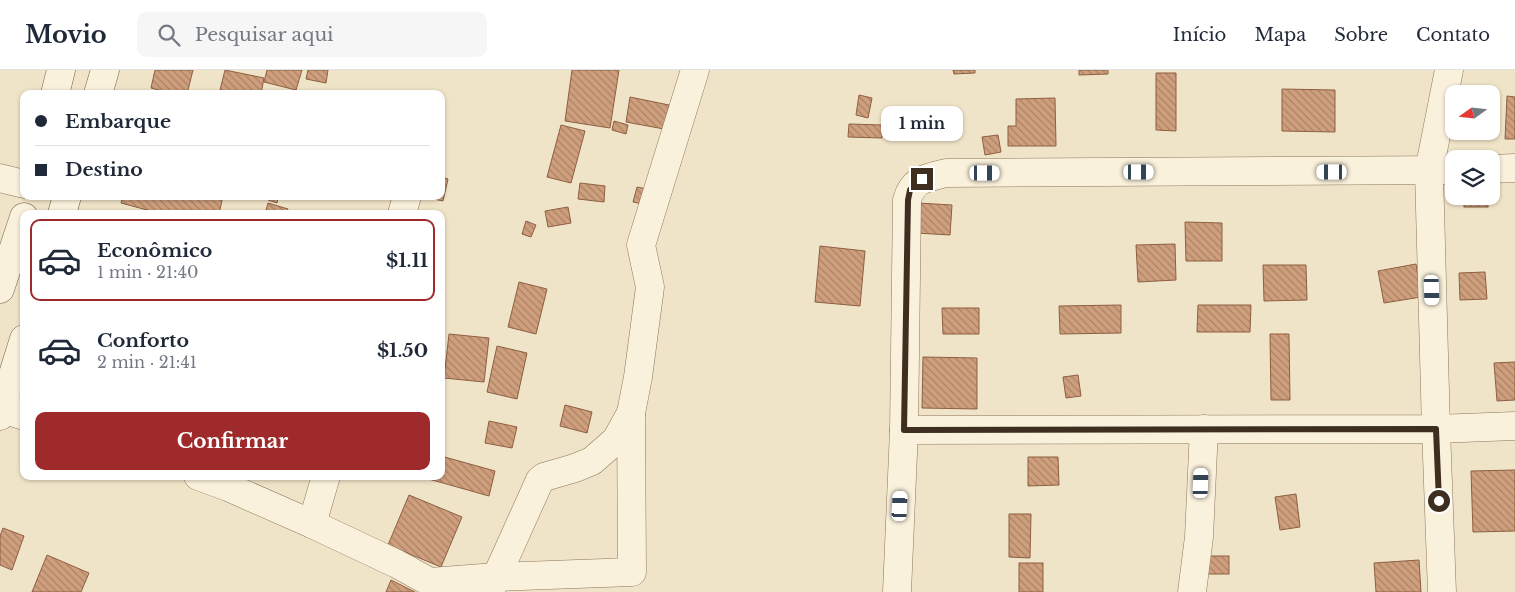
<!DOCTYPE html>
<html lang="pt">
<meta charset="utf-8">
<style>
body{margin:0;font-family:"Libre Baskerville",serif;background:#f6f6f7;color:#1f2937;height:100vh;display:flex;flex-direction:column;font-size:19px;white-space:nowrap}
*{box-sizing:border-box;margin:0}
p{font-size:16px;color:#747a83}
.icon{flex:none;width:28px;height:28px;fill:none;stroke:currentColor;stroke-width:2;stroke-linecap:round;stroke-linejoin:round}
.map{position:relative;flex:1;overflow:hidden}
.sheet{position:absolute;left:20px;top:140px;width:425px;height:270px;display:flex;flex-direction:column;background:#fff;border-radius:10px;box-shadow:0 1px 4px #0004}
.sheet>*{flex:none}
.banner{position:absolute;left:20px;top:20px;width:425px;height:110px;border-radius:10px;box-shadow:0 1px 4px #0004;display:grid;align-content:center;height:110px;padding:0 15px;background:#fff}
.needle{width:32px;rotate:255deg}
.fabs{position:absolute;left:1445px;top:15px;display:grid;gap:10px}
.fabs a{display:grid;place-items:center;width:55px;height:55px;border-radius:10px;background:#fff;box-shadow:0 1px 4px #0004;font-size:25px}
.end{position:absolute;width:22px;height:22px;margin:-11px;border:6px solid #3d2e20;background:#fff;box-shadow:0 0 0 2px #fff}
.from{border-radius:50%}
.bubble{position:absolute;height:35px;border-radius:10px;background:#fff;box-shadow:0 1px 4px #0004;font-size:16px;font-weight:800;line-height:35px;text-align:center}
.car{position:absolute;width:15px;height:30px;margin:-15px -8px;border-radius:6px;box-shadow:0 0 4px 1px #0007;background:linear-gradient(#fff 24%,#345 0 40%,#fff 0 76%,#345 0 86%,#fff 0)}
.banner b{display:flex;align-items:center;gap:18px;height:48px;font-size:19px}
.banner b+b{border-top:1px solid #e0e1e3}
.banner i{width:12px;height:12px;background:#1f2937}
ul{padding:9px 0 0;list-style:none}
li{display:flex;align-items:center;gap:15px;height:82px;margin:0 10px 8px;padding:0 5px;border:2px solid transparent;border-radius:10px}
li div{flex:1}
li b{display:block;font-size:19px}
li em{font-style:normal;font-weight:800}
li.current{border-color:#9e2a2b}
li>.icon{width:45px;height:45px;stroke-width:1.5}
.action{display:flex;gap:10px;margin-top:auto;padding:10px 15px}
.action a{flex:1;height:58px;border-radius:10px;background:#9e2a2b;color:#fff;font-size:20px;font-weight:800;line-height:58px;text-align:center}
header{display:flex;align-items:center;gap:30px;box-sizing:border-box;height:70px;padding:0 25px;background:#fff;border-bottom:1px solid #e0e1e3}
header strong{font-size:24px}
nav{display:flex;gap:28px;margin-inline-start:auto;font-size:18px}
.search{width:350px;height:45px;background:#f6f6f7;display:flex;align-items:center;gap:12px;box-sizing:border-box;padding:0 18px;border-radius:10px;color:#747a83;font-size:19px}
.map>svg:first-child{display:block}
</style>
<header>
<strong>Movio</strong>
<div class="search"><svg class="icon" aria-label="search" viewBox="0 0 24 24"><circle cx="10" cy="10" r="6"/><path d="M15 15l6 6"/></svg>Pesquisar aqui</div>
<nav><a>Início</a><a>Mapa</a><a>Sobre</a><a>Contato</a></nav>
</header>
<div class="map">
<svg width="1515" height="522" viewBox="0 0 1515 522">
<defs>
<pattern id="building-back-hatch" width="6" height="6" patternUnits="userSpaceOnUse" patternTransform="scale(1.25)"><rect width="6" height="6" fill="#cf9f7d"/><path d="M-1 5l2 2M0 0l6 6M5-1l2 2" fill="none" stroke="#a98266"/></pattern>
</defs>
<rect width="100%" height="100%" fill="#f0e4c8"/>
<g fill="url(#building-back-hatch)" stroke="#8d5f41">
<polygon points="155,0 193,0 187,24 174,24 151,18"/>
<polygon points="225,0 264,8 261,24 219,24"/>
<polygon points="267,0 302,0 296,20 264,12"/>
<polygon points="308,0 328,0 326,13 306,9"/>
<polygon points="572,0 619,0 610,58 565,51"/>
<polygon points="953,0 975,0 975,3 954,4"/>
<polygon points="1079,0 1108,0 1108,4 1079,5"/>
<polygon points="1156,3 1176,3 1176,61 1156,60"/>
<polygon points="1282,19 1335,20 1335,62 1282,61"/>
<polygon points="859,25 872,28 868,48 856,45"/>
<polygon points="1507,26 1515,27 1515,69 1505,69"/>
<polygon points="630,27 669,35 664,59 626,52"/>
<polygon points="1055,28 1056,76 1008,76 1008,56 1016,56 1016,29"/>
<polygon points="614,51 628,55 626,64 612,60"/>
<polygon points="849,54 882,55 882,68 848,67"/>
<polygon points="561,55 585,61 571,113 547,107"/>
<polygon points="998,65 1001,82 985,85 982,67"/>
<polygon points="441,107 448,109 443,131 420,126 441,126"/>
<polygon points="580,113 605,116 604,132 578,129"/>
<polygon points="637,117 652,120 648,135 633,132"/>
<polygon points="123,126 223,126 219,144 162,144 121,133"/>
<polygon points="270,126 278,128 277,133 268,130"/>
<rect x="1464" y="126" width="24" height="11"/>
<polygon points="268,133 288,139 286,144 265,144"/>
<polygon points="918,133 952,135 950,165 916,163"/>
<polygon points="568,137 571,153 548,157 545,141"/>
<polygon points="526,151 536,155 531,167 522,164"/>
<polygon points="1185,152 1222,153 1222,191 1186,191"/>
<polygon points="1175,174 1176,210 1138,212 1136,175"/>
<polygon points="820,176 865,181 860,236 815,232"/>
<polygon points="1416,194 1421,227 1384,233 1378,201"/>
<polygon points="1263,195 1306,195 1307,230 1264,231"/>
<polygon points="1485,202 1487,229 1460,230 1459,203"/>
<polygon points="519,212 547,219 536,264 508,257"/>
<polygon points="1121,235 1121,263 1060,264 1059,236"/>
<polygon points="1198,235 1251,235 1250,262 1197,262"/>
<polygon points="942,238 979,238 979,264 943,264"/>
<polygon points="449,264 489,268 484,312 444,308"/>
<polygon points="1270,264 1289,264 1290,330 1271,330"/>
<polygon points="497,276 527,283 517,329 487,322"/>
<polygon points="923,287 977,288 977,339 922,338"/>
<polygon points="1515,292 1515,330 1497,331 1494,293"/>
<polygon points="1078,305 1081,326 1066,328 1063,307"/>
<polygon points="565,335 592,342 587,363 560,356"/>
<polygon points="489,351 517,357 512,378 485,373"/>
<polygon points="441,386 495,401 489,426 418,406 441,406"/>
<polygon points="1028,387 1058,387 1059,415 1028,416"/>
<polygon points="1515,400 1515,461 1473,462 1471,401"/>
<polygon points="1296,424 1300,457 1280,460 1275,427"/>
<polygon points="409,425 462,447 441,497 388,475"/>
<polygon points="1009,444 1031,444 1030,488 1009,487"/>
<polygon points="3,458 24,466 12,500 0,495 0,466"/>
<polygon points="47,485 89,503 81,522 32,522"/>
<rect x="1205" y="486" width="24" height="18"/>
<polygon points="1419,490 1421,522 1376,522 1374,493"/>
<rect x="1019" y="493" width="24" height="29"/>
<polygon points="391,510 415,522 386,522"/>
</g>
<g fill="none" stroke-linecap="round" stroke-linejoin="round">
<defs>
<g id="street">
<polyline points="1491,99 1515,98"/>
<polyline points="0,108 24,114"/>
<polyline points="402,144 407,126"/>
<polyline points="2,339 24,346"/>
<polyline points="904,360 1436,359 1515,356"/>
<polyline points="198,406 228,417 312,454 397,494 430,512 496,507 632,502 631,343"/>
<polyline points="312,454 326,406"/>
<polyline points="490,521 540,410 544,407 575,398 592,391 616,370 631,343 638,307 650,217 641,175 695,0"/>
<path d="M897 522 904 360 907 130C913 109 926 108 946 103L1454 100"/>
<polyline points="1192,522 1199,467 1204,359"/>
<polyline points="1442,522 1436,359 1429,101 1449,0"/>
</g>
<g id="secondary">
<polyline points="55,24 61,0"/>
<polyline points="98,24 105,0"/>
<polyline points="62,144 67,126"/>
<polyline points="0,219 24,147"/>
<polyline points="0,346 24,269"/>
</g>
</defs>
<use href="#street" stroke="#8d765c" stroke-width="29"/>
<use href="#secondary" stroke="#6f573f" stroke-width="29"/>
<use href="#street" stroke="#faf1dc" stroke-width="28"/>
<use href="#secondary" stroke="#faf1dc" stroke-width="28"/>
</g>
<g fill="none" stroke-linecap="round" stroke-linejoin="round">
<polyline stroke="#3d2e20" stroke-width="6" points="922,109 910,120 908,130 904,360 1436,359 1439,431"/>
</g>
</svg>
<div class="fabs">
<a><svg class="needle" viewBox="-14 -14 28 28"><path d="M0-13l5 13h-10z" fill="#e53935"/><path d="M0 13l5-13h-10z" fill="#747a83"/></svg></a>
<a><svg class="icon" aria-label="layers" viewBox="0 0 24 24"><path d="M12 4l9 5-9 5-9-5zM3 14l9 5 9-5"/></svg></a>
</div>
<i class="end from" style="left:1439px;top:431px"></i>
<i class="end" style="left:922px;top:109px"></i>
<div class="bubble" style="left:881px;top:36px;width:82px">1 min</div>
<i class="car" style="left:1139px;top:102px;rotate:90deg"></i>
<i class="car" style="left:1332px;top:102px;rotate:270deg"></i>
<i class="car" style="left:985px;top:103px;rotate:90deg"></i>
<i class="car" style="left:1432px;top:220px;rotate:178deg"></i>
<i class="car" style="left:1201px;top:413px;rotate:2deg"></i>
<i class="car" style="left:900px;top:436px;rotate:3deg"></i>
<div class="banner">
<b><i class="from"></i>Embarque</b>
<b><i></i>Destino</b>
</div>
<section class="sheet">
<ul>
<li class="current"><svg class="icon" aria-label="car" viewBox="0 0 24 24"><path d="M5 17H2v-5l4-1 3-4h7l3 4 3 1v5h-3M9 17h6M6 11h13"/><circle cx="7" cy="17" r="2"/><circle cx="17" cy="17" r="2"/></svg><div><b>Econômico</b><p>1 min · 21:40</p></div><em>$1.11</em></li>
<li><svg class="icon" aria-label="car" viewBox="0 0 24 24"><path d="M5 17H2v-5l4-1 3-4h7l3 4 3 1v5h-3M9 17h6M6 11h13"/><circle cx="7" cy="17" r="2"/><circle cx="17" cy="17" r="2"/></svg><div><b>Conforto</b><p>2 min · 21:41</p></div><em>$1.50</em></li>
</ul>
<div class="action"><a>Confirmar</a></div>
</section>
</div>
